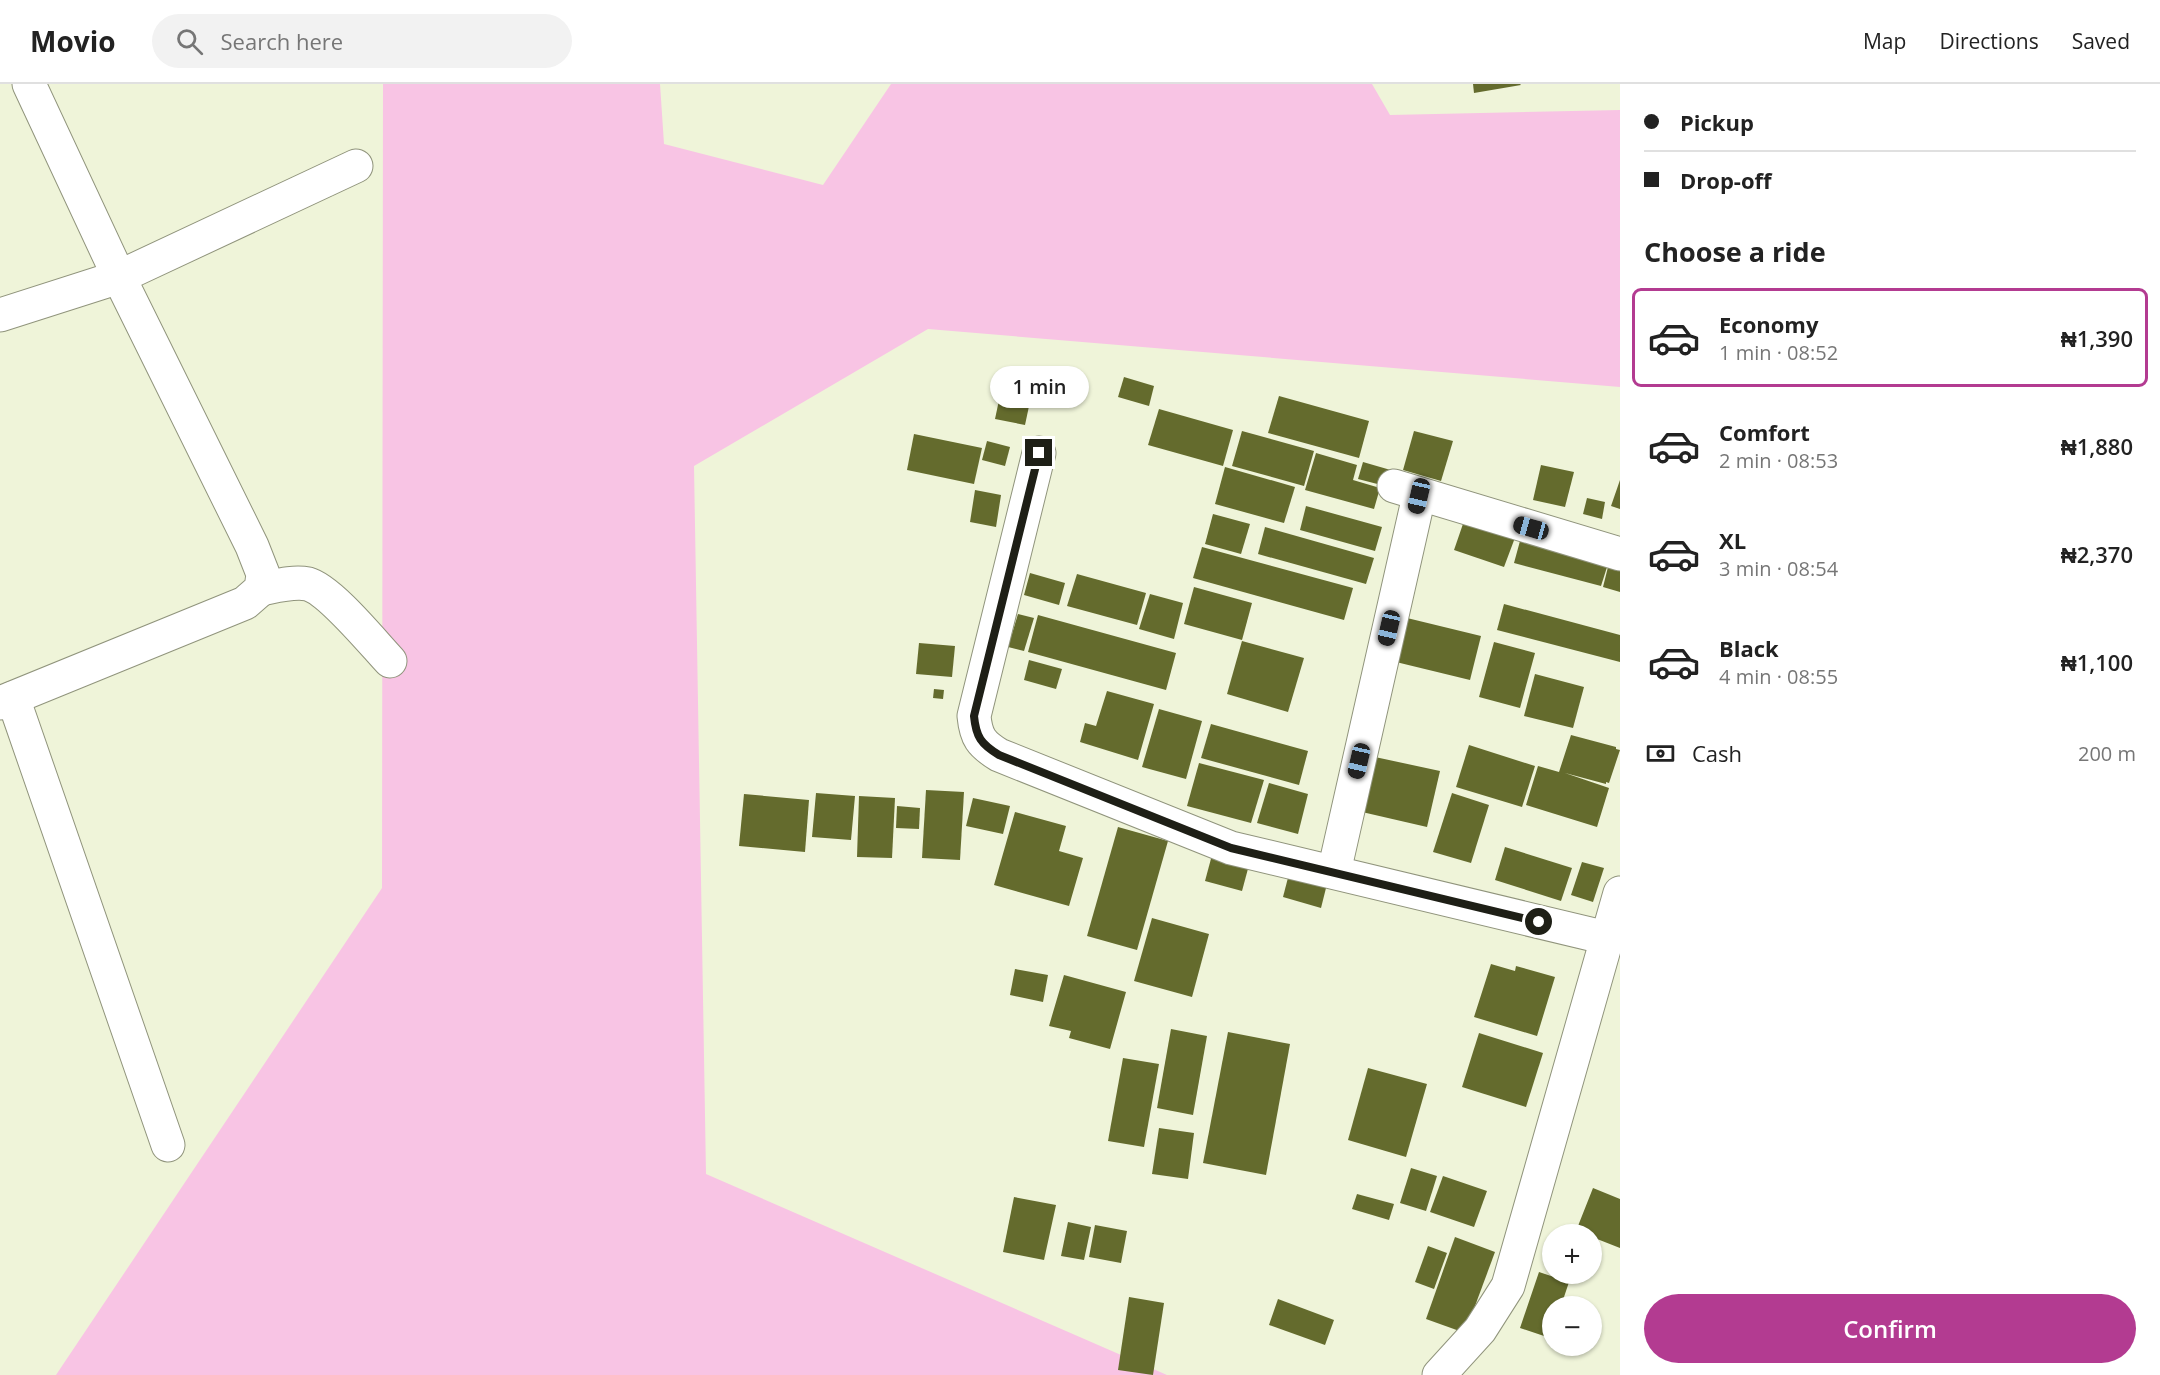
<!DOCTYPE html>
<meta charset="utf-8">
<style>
body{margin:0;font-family:"Open Sans",sans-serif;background:#f2f2f2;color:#222;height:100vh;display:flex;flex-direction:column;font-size:22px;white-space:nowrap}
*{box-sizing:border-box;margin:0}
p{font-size:20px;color:#767676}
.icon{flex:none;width:33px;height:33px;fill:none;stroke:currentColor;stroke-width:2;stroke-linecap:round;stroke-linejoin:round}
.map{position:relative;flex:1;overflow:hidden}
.side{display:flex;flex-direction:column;background:#fff;width:540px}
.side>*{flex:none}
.guide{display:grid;align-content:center;height:132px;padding:0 24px;background:#fff}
.controls{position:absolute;left:1542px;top:1140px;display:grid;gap:12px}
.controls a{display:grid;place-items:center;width:60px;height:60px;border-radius:50%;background:#fff;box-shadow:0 2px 4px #0004;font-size:30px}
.end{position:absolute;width:27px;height:27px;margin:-14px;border:8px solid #1e1f16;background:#fff;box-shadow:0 0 0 3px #fff}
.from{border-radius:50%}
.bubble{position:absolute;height:42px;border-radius:21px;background:#fff;box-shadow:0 2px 4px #0004;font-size:20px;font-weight:600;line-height:42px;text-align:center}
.car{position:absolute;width:18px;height:36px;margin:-18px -9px;border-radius:8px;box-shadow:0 0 4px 2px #0007;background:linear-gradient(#222 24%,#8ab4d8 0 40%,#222 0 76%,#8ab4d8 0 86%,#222 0)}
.guide b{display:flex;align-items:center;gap:21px;height:57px;font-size:22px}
.guide b+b{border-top:2px solid #e0e0e0}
.guide i{width:15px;height:15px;background:#222}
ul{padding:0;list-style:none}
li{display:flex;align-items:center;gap:18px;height:99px;margin:0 12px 9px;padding:0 12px;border:3px solid transparent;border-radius:9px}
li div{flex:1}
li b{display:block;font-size:22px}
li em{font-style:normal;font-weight:600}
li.active{border-color:#b33b91}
li>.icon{width:54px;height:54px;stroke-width:1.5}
h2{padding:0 24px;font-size:27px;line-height:72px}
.pay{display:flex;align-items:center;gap:15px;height:66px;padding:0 24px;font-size:22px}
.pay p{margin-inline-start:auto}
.cta{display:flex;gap:12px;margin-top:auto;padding:12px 24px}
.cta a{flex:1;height:69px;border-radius:36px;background:#b33b91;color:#fff;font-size:24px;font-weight:600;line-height:69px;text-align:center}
header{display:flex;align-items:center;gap:36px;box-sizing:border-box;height:84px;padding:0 30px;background:#fff;border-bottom:2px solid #e0e0e0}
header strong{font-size:28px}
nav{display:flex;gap:33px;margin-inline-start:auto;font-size:21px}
.search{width:420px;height:54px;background:#f2f2f2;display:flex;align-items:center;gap:15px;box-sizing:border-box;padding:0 21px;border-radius:33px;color:#767676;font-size:22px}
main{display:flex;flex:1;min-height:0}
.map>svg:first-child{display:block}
</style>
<header>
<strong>Movio</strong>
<div class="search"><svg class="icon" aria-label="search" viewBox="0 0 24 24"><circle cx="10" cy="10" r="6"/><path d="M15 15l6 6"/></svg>Search here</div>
<nav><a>Map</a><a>Directions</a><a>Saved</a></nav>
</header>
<main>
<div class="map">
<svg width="1620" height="1291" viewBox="0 0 1620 1291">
<rect width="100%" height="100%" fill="#eff4d9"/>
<polygon fill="#f8c4e4" points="383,0 660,0 664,60 823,101 891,0 1372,0 1390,31 1620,26 1620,303 928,245 694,382 706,1090 1167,1291 56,1291 382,804"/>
<g fill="#646b2d">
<polygon points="1473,0 1520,0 1521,1 1474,9"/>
<polygon points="1124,293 1154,302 1149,322 1118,313"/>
<polygon points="1002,302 1032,308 1025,341 995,335"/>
<polygon points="1279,312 1369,337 1359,374 1268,349"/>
<polygon points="1159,325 1233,346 1223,382 1148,361"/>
<polygon points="1242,347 1314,367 1304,402 1232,382"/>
<polygon points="1414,347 1453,357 1441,397 1403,386"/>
<polygon points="914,350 982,364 974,400 907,386"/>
<polygon points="987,357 1010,363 1005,382 982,376"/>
<polygon points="1316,369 1357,381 1353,396 1380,404 1374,425 1305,406"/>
<polygon points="1363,378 1394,387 1389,403 1358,395"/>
<polygon points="1541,381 1574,388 1565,423 1533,416"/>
<polygon points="1225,383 1295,403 1284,439 1215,420"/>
<polygon points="1620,396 1620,425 1611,422"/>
<polygon points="975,406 1001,411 996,443 970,438"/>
<polygon points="1587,414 1605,418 1602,435 1583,430"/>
<polygon points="1306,422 1382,443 1375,467 1300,446"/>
<polygon points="1213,430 1250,440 1241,470 1205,460"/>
<polygon points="1465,434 1516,451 1504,483 1454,466"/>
<polygon points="1265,443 1374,474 1366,500 1258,470"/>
<polygon points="1520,457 1608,480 1601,502 1514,479"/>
<polygon points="1202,463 1353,504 1344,536 1193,494"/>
<polygon points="1608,483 1620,486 1620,508 1603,503"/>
<polygon points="1030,489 1065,499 1059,521 1024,511"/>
<polygon points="1077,490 1146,509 1137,541 1067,522"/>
<polygon points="1194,503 1252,519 1242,556 1184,540"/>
<polygon points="1150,510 1183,519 1174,555 1139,545"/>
<polygon points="1504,520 1620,551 1620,578 1497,546"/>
<polygon points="1018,530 1034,534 1024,567 1008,563"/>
<polygon points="1038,531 1176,569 1166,606 1028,568"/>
<polygon points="1407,534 1481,552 1470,596 1396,578"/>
<polygon points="1242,557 1304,574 1288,628 1227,610"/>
<polygon points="1494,558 1535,569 1520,624 1479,613"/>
<polygon points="919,559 955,562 952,593 916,590"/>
<polygon points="1029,576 1062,585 1056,605 1024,596"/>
<polygon points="1535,590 1584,603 1573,644 1524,632"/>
<polygon points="934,605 944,606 943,615 933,614"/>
<polygon points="1107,607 1154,620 1138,676 1080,658 1085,639 1096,642"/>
<polygon points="1159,625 1202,637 1186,695 1142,683"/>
<polygon points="1211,640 1308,667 1299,701 1201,674"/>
<polygon points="1571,651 1616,663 1616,665 1620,666 1609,699 1606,698 1606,700 1565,689 1609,704 1597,743 1526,721 1538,682 1559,688"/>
<polygon points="1469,661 1535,682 1522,723 1456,703"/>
<polygon points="1375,673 1440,687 1427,743 1362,728"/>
<polygon points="1199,679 1264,696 1251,739 1187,722"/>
<polygon points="1269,699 1308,710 1298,750 1257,739"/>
<polygon points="926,706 964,708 960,776 922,774"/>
<polygon points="816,709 855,712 851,756 812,753"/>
<polygon points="1452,709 1489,721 1471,779 1433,768"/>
<polygon points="744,710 809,716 805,768 739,762"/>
<polygon points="859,712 895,714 892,774 857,773"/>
<polygon points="973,714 1010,722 1003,750 966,742"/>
<polygon points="897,722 920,724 919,745 896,744"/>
<polygon points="1015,728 1066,742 1059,767 1083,774 1069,822 994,801"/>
<polygon points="1118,743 1168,757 1137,866 1087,852"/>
<polygon points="1505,763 1572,784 1561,817 1495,796"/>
<polygon points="1212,771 1249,781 1242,807 1205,797"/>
<polygon points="1582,778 1604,784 1593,818 1571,811"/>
<polygon points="1290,786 1328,796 1321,824 1283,813"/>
<polygon points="1152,834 1209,850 1192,913 1134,897"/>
<polygon points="1491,880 1515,887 1516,882 1555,893 1537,952 1474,933"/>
<polygon points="1015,885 1048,891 1043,918 1010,911"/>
<polygon points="1064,891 1126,908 1110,965 1069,954 1071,947 1049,942"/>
<polygon points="1171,945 1207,952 1193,1031 1157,1024"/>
<polygon points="1228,948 1290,960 1266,1091 1203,1079"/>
<polygon points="1479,949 1543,969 1526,1023 1462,1003"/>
<polygon points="1123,974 1159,980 1144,1063 1108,1057"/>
<polygon points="1368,984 1427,1000 1406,1073 1348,1056"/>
<polygon points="1159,1044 1194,1049 1188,1095 1152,1090"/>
<polygon points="1411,1084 1437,1092 1426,1127 1400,1119"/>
<polygon points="1443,1092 1487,1107 1474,1143 1430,1128"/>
<polygon points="1593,1104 1620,1115 1620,1164 1592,1153 1592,1150 1576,1147"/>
<polygon points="1357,1110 1394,1120 1389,1136 1352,1125"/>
<polygon points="1014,1113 1056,1121 1044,1176 1003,1168"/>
<polygon points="1068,1138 1091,1143 1084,1176 1061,1172"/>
<polygon points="1095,1141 1127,1147 1121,1179 1089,1173"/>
<polygon points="1455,1153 1495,1168 1465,1249 1426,1235"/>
<polygon points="1428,1162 1447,1169 1434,1205 1415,1198"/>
<polygon points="1539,1188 1569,1198 1561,1222 1552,1222 1552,1247 1550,1254 1520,1244"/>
<polygon points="1129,1213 1164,1219 1153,1291 1118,1286"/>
<polygon points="1278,1215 1334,1236 1325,1261 1269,1241"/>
</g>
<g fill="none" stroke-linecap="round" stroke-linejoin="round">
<defs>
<g id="street">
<polyline points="0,231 119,193 356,82"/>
<path d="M1039 369 974 632C976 653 981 660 999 671L1231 764 1607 854"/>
<polyline points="1394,402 1620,470"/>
<path d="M261 505C276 502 293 497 308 500 330 506 373 559 390 577"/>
<polyline points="13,614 168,1061"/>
<polyline points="0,619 245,519 261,505 263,490 252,462 119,193 29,0"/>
<polyline points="1334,788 1419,412"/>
<polyline points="1439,1291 1480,1246 1508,1202 1620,809"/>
</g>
</defs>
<use href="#street" stroke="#90947c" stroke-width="35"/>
<use href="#street" stroke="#fff" stroke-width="33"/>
</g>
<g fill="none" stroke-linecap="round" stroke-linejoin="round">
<path stroke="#1e1f16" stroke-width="8" d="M1039 369 974 632C976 653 981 660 999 671L1231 764 1539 838"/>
</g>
</svg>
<div class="controls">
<a>+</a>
<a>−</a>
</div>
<i class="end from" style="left:1539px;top:838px"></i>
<i class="end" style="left:1039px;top:369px"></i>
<div class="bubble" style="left:990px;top:282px;width:99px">1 min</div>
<i class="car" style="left:1419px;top:412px;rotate:193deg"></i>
<i class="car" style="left:1531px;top:444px;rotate:286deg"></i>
<i class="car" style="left:1389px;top:544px;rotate:193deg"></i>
<i class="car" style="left:1359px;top:677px;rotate:193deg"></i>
</div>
<section class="side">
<div class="guide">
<b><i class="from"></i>Pickup</b>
<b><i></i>Drop-off</b>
</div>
<h2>Choose a ride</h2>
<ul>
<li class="active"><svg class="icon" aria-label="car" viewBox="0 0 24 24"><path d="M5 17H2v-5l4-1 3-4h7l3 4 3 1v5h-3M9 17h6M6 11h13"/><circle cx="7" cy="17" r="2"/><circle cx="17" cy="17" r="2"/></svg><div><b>Economy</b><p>1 min · 08:52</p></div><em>₦1,390</em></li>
<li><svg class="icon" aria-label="car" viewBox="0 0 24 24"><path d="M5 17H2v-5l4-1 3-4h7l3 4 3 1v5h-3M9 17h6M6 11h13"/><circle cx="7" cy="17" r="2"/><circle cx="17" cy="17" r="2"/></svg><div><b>Comfort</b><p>2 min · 08:53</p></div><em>₦1,880</em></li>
<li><svg class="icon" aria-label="car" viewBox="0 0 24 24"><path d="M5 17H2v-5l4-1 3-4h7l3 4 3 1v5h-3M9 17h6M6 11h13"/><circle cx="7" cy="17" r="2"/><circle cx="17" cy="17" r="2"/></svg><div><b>XL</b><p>3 min · 08:54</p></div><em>₦2,370</em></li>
<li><svg class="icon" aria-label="car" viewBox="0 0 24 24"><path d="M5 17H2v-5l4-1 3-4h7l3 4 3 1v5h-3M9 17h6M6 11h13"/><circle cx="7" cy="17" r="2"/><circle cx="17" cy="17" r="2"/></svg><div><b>Black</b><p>4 min · 08:55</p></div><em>₦1,100</em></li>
</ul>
<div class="pay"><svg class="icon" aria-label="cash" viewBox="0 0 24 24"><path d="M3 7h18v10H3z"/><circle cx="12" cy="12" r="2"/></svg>Cash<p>200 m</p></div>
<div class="cta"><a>Confirm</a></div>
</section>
</main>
